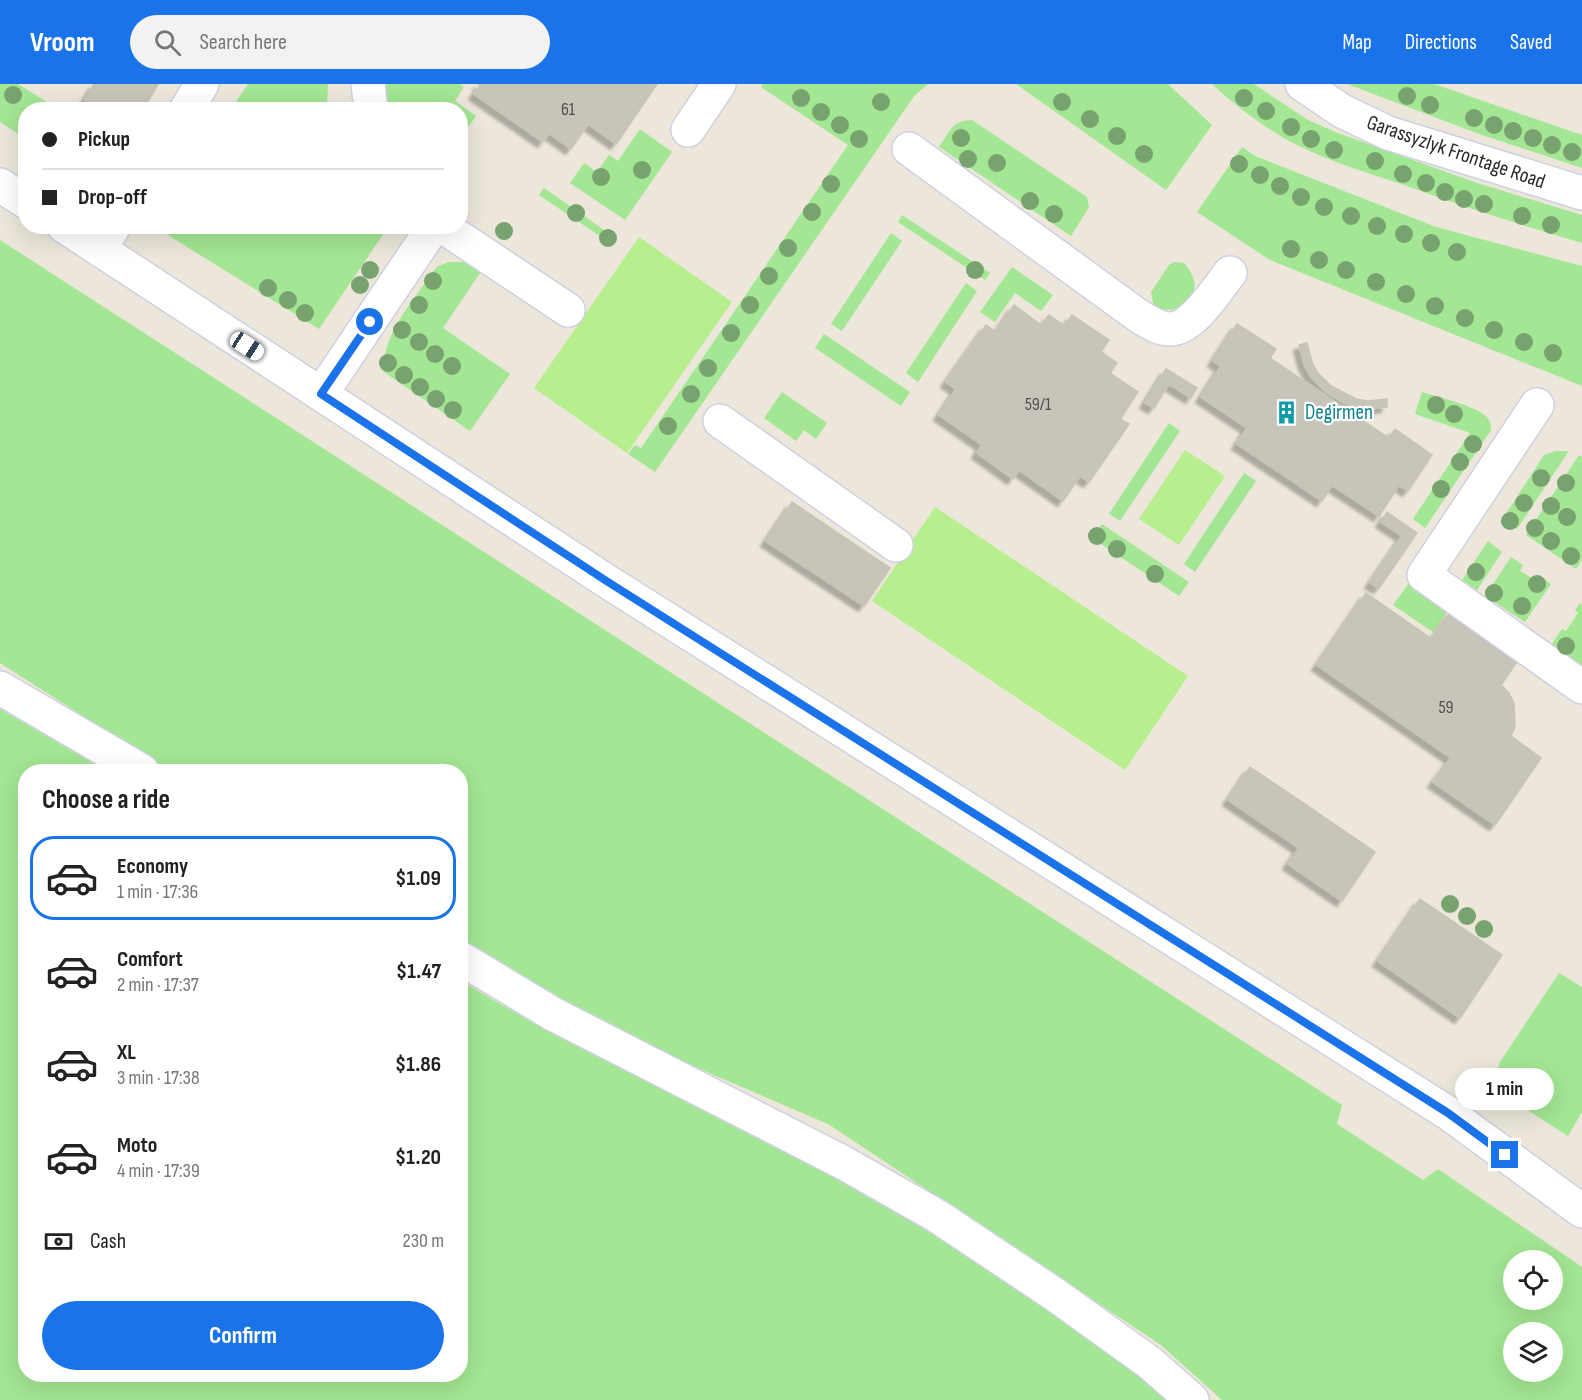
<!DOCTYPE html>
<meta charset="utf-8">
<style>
body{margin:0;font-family:"Sofia Sans Condensed",sans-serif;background:#f2f2f2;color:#222;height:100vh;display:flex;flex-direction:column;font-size:22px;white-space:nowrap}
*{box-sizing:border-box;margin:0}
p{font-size:20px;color:#767676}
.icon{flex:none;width:33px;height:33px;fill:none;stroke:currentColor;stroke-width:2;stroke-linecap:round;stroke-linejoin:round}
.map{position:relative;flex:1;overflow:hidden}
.panel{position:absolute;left:18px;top:680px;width:450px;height:618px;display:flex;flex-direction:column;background:#fff;border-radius:24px;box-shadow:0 6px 24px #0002}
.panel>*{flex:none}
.banner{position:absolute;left:18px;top:18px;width:450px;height:132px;border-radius:24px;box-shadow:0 6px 24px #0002;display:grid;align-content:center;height:132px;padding:0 24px;background:#fff}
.tools{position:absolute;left:1503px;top:1166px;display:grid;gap:12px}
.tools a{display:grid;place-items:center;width:60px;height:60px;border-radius:50%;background:#fff;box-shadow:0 6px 24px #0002;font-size:30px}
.end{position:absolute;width:27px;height:27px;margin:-14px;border:8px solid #1a73e8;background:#fff;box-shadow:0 0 0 3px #fff}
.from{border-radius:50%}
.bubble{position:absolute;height:42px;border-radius:21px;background:#fff;box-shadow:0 6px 24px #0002;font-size:20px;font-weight:700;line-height:42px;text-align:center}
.car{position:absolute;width:18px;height:36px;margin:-18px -9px;border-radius:8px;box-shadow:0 0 4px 2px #0007;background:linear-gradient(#fff 24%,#345 0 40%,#fff 0 76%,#345 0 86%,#fff 0)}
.banner b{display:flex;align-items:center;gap:21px;height:57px;font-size:22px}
.banner b+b{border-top:2px solid #e0e0e0}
.banner i{width:15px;height:15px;background:#222}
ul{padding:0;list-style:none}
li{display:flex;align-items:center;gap:18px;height:84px;margin:0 12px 9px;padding:0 12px;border:3px solid transparent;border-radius:24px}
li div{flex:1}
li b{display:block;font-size:22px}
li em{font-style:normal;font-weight:700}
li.active{border-color:#1a73e8}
li>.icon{width:54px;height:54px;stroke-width:1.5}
h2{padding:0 24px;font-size:27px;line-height:72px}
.pay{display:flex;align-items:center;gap:15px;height:66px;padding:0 24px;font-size:22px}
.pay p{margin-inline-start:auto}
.cta{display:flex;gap:12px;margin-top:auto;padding:12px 24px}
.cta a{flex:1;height:69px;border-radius:36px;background:#1a73e8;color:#fff;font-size:24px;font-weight:700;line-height:69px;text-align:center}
header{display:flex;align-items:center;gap:36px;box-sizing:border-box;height:84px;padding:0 30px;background:#1a73e8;color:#fff}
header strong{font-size:28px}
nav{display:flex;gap:33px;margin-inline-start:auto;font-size:21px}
.search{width:420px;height:54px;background:#f2f2f2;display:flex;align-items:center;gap:15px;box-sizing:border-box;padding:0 21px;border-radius:33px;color:#767676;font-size:22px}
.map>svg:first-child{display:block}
</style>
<header>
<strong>Vroom</strong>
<div class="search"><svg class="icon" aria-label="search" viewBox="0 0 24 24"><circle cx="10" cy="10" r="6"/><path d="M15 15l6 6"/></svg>Search here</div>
<nav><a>Map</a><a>Directions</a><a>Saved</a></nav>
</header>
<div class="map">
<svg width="1582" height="1316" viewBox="0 0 1582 1316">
<defs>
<filter id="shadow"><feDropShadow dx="-5.5" dy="5.5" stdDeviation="1.5" flood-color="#0004"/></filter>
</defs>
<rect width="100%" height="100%" fill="#ece7da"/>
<g fill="#a3e693" fill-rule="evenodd">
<polygon points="0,0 18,0 58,25 26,26 25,54 0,38"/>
<polygon points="248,0 328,0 327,25 231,25"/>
<polygon points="386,0 459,0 464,3 455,17 476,32 461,54 460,26 387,25 385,13"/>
<polygon points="763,0 928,0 915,11 908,21 655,388 628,370 635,361 641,364 848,61 761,3"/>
<polygon points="1016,0 1168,0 1212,41 1166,106"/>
<path d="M1212 0H1254L1308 36 1338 49 1474 98 1582 131V159C1522 141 1463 123 1404 101 1368 89 1331 78 1297 61 1267 46 1237 23 1212 0Z"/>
<polygon points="1347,0 1434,0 1582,51 1582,84 1482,51"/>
<path d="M972 36 1087 113 1089 123 1071 152 939 63C949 49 952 36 972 36Z"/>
<polygon points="640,45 672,68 625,136 570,99 584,79 597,88 609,71 618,77"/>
<polygon points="1242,63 1255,72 1436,143 1582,182 1582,302 1270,176 1197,128"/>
<polygon points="544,104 614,153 610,159 539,111"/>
<polygon points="902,131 990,189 985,196 898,138"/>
<polygon points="155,143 388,143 319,245"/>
<polygon points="891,149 902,157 842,247 831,240"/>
<path d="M0 156 1342 1021 1337 1040 1423 1096 1438 1085 1582 1183V1316H1222L1161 1261 828 1040 630 955 461 862 460 687H169L0 579ZM1514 1176H1552V1215H1514ZM1514 1248H1552V1287H1514Z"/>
<path d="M449 178H470L484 183 443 244 510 290 470 347 384 288C380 254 413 217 431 190L438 182Z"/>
<path d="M1174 178 1184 179C1208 205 1188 235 1154 223L1151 208 1169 181Z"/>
<polygon points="1012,183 1053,211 1041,227 1015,209 995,238 980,228"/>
<polygon points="966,199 977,207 918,298 906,289"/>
<polygon points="824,250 910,308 901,322 815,264"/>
<polygon points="782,308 827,339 816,355 804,346 796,357 764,334"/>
<path d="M1422 308C1437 313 1482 323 1489 336 1491 340 1491 342 1491 346L1425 444 1413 435 1470 349 1415 330Z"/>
<polygon points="1169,339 1180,347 1120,437 1109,430"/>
<polygon points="1555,367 1569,367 1517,445 1502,436 1544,371"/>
<polygon points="1579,371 1582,373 1582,476 1576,485 1526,451"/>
<polygon points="1244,389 1256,397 1195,488 1184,480"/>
<polygon points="1102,440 1189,498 1179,512 1092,454"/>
<polygon points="1488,457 1502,468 1477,506 1462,496"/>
<polygon points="1511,473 1523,481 1520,487 1535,496 1539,491 1551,500 1525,538 1485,512"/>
<polygon points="1409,499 1448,526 1433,548 1393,521"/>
<polygon points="1580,519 1582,521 1582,586 1549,564 1562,545 1566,547 1578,529 1575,526"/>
<polygon points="0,625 107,687 26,687 26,1290 460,1290 461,897 535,940 832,1087 938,1149 1053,1223 1171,1316 0,1316"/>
<polygon points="1559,889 1582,903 1582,1028 1568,1052 1493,1004 1500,978"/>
</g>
<g fill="#b7ee8e">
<polygon points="639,153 732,218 627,369 534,304"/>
<polygon points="1185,366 1225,392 1179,461 1139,435"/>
<polygon points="935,423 1188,592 1125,686 872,517"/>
</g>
<g fill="#c7c5b9" stroke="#c8c4b4" stroke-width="1.5" filter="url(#shadow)">
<polygon points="94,0 158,0 143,26 100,26 85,16"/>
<polygon points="478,0 657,0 616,60 588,40 571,65 549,49 543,58 474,10 480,2"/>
<polygon points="1014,221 1041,241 1049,231 1117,279 1110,289 1138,308 1120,335 1129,340 1089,398 1080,392 1063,417 1019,386 1013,395 977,369 982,361 939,331 956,305 946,298 986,241 996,248"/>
<polygon points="1072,231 1109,256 1101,268 1064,242"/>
<polygon points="1237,240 1276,265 1270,274 1389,354 1395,345 1432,371 1408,407 1399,401 1379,432 1332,401 1322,417 1237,360 1247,344 1201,313 1221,282 1213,277"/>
<polygon points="1307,259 1312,278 1317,288 1331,302 1356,315 1368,317 1387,315 1387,323 1369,325 1355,323 1344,319 1326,308 1310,291 1304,280 1299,261"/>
<polygon points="1166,285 1197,304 1191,314 1169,300 1154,324 1145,319"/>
<polygon points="792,418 890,484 864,522 766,457"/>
<polygon points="1387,428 1417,449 1379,504 1370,499 1402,452 1381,438"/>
<polygon points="1366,509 1432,555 1452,526 1520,573 1501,601 1509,609 1514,619 1515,643 1511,652 1541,674 1495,741 1433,698 1451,674 1317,581"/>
<polygon points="1250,683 1321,731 1299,764 1228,716"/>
<polygon points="1321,731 1375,768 1342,817 1288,780"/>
<polygon points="1420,815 1502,871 1460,934 1378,877"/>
</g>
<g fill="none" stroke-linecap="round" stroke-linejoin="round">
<defs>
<g id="minor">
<polyline points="368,0 371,26"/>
<polyline points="1302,0 1342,27 1388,49 1582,109"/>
<polyline points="186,26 202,0"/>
<polyline points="688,46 719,0"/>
<path d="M909 65 1140 233C1149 238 1159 245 1170 245 1193 245 1217 205 1230 189"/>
<polyline points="0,101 26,118"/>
<polyline points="64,142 608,498 1448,1029 1582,1127"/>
<polyline points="442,142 568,226"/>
<polyline points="100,166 114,142"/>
<polyline points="321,310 434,142"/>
<polyline points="1537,321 1424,491 1582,603"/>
<polyline points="720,337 896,461"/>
<polyline points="0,604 142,687"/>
<polyline points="460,874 553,930 844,1079 937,1132 1057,1212 1150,1279 1192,1316"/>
</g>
</defs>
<use href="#minor" stroke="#cfd0e3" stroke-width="36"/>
<use href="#minor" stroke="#fff" stroke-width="33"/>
</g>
<g fill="#78a26e">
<circle cx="13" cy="11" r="9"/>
<circle cx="1407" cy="12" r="9"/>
<circle cx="801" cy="14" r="9"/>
<circle cx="1244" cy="14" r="9"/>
<circle cx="881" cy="18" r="9"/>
<circle cx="1062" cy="18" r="9"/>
<circle cx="1430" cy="21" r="9"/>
<circle cx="1266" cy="27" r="9"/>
<circle cx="821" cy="28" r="9"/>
<circle cx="1474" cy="34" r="9"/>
<circle cx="1090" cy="35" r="9"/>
<circle cx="840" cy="41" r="9"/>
<circle cx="1494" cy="41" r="9"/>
<circle cx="1291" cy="43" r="9"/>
<circle cx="1513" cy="47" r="9"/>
<circle cx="1117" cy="52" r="9"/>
<circle cx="961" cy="54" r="9"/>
<circle cx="1533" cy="54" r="9"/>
<circle cx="859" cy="55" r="9"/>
<circle cx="1311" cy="55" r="9"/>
<circle cx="1552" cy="61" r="9"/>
<circle cx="1334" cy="66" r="9"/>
<circle cx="1572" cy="68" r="9"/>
<circle cx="1144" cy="70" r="9"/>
<circle cx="968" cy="75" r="9"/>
<circle cx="1375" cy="77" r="9"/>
<circle cx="997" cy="79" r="9"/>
<circle cx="1239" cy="80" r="9"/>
<circle cx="642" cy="86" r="9"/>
<circle cx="1403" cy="90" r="9"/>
<circle cx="1260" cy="91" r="9"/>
<circle cx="601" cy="93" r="9"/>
<circle cx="1426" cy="99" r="9"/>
<circle cx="831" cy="100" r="9"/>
<circle cx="1280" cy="102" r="9"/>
<circle cx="1445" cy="108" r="9"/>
<circle cx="1301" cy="113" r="9"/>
<circle cx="1464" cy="115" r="9"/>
<circle cx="1030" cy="117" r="9"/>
<circle cx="1484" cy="120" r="9"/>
<circle cx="1324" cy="123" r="9"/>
<circle cx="812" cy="128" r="9"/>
<circle cx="576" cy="129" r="9"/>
<circle cx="1054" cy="130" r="9"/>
<circle cx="1351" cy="132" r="9"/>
<circle cx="1522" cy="132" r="9"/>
<circle cx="1551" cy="141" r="9"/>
<circle cx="1377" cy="142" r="9"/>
<circle cx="504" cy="147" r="9"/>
<circle cx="1404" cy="150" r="9"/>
<circle cx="608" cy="154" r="9"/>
<circle cx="1431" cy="159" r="9"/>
<circle cx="788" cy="164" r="9"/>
<circle cx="1291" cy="165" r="9"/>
<circle cx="1457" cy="168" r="9"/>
<circle cx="1319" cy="176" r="9"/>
<circle cx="370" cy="186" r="9"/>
<circle cx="975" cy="186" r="9"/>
<circle cx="1346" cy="186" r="9"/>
<circle cx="769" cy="192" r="9"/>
<circle cx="433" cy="197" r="9"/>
<circle cx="1376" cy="198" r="9"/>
<circle cx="360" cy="201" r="9"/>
<circle cx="268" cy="204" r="9"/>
<circle cx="1406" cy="210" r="9"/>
<circle cx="288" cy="216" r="9"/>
<circle cx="419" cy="221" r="9"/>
<circle cx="750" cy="221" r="9"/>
<circle cx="1435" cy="222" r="9"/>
<circle cx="305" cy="229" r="9"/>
<circle cx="1465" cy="234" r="9"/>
<circle cx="402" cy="246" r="9"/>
<circle cx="1494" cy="246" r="9"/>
<circle cx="731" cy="249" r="9"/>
<circle cx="419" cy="258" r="9"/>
<circle cx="1524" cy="258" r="9"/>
<circle cx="1553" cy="269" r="9"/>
<circle cx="435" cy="270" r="9"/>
<circle cx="388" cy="279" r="9"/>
<circle cx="452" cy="282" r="9"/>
<circle cx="708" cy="284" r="9"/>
<circle cx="404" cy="291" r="9"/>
<circle cx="420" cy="303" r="9"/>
<circle cx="691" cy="310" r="9"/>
<circle cx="436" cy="315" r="9"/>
<circle cx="1436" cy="321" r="9"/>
<circle cx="453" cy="326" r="9"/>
<circle cx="1454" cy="330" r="9"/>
<circle cx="668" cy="342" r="9"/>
<circle cx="1473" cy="360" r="9"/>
<circle cx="1460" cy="378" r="9"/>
<circle cx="1541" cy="394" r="9"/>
<circle cx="1566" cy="399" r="9"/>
<circle cx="1441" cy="405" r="9"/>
<circle cx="1524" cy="419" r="9"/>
<circle cx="1551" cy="422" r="9"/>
<circle cx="1567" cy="433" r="9"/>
<circle cx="1510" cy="437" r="9"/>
<circle cx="1535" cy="444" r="9"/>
<circle cx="1097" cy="452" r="9"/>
<circle cx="1551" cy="457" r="9"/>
<circle cx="1117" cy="465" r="9"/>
<circle cx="1571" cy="472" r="9"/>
<circle cx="1476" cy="488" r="9"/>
<circle cx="1155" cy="490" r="9"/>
<circle cx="1537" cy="500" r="9"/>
<circle cx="1494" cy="509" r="9"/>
<circle cx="1522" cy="522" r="9"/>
<circle cx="1566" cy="562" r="9"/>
<circle cx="1450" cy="820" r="9"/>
<circle cx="1467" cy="832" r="9"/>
<circle cx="1484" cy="845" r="9"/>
</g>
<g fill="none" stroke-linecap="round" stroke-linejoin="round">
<polyline stroke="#1a73e8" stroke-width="8" points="370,238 321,310 608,498 1448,1029 1505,1071"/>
</g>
<defs>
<symbol id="building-bare" viewBox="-9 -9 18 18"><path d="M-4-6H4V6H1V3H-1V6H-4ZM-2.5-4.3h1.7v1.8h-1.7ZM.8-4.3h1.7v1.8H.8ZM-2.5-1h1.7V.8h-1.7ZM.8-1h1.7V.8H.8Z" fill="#0f9aa8" stroke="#fff" stroke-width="2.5" paint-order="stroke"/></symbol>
</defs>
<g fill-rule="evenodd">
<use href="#building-bare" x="1270" y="312" width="33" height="33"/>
</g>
<g text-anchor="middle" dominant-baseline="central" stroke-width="4.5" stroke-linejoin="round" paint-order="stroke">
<g font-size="18" fill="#50504d">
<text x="568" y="25">61</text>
<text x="1038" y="320">59/1</text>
<text x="1446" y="623">59</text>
</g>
<g font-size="21" fill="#292929" stroke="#fff">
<text transform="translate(1456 68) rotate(19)">Garassyzlyk Frontage Road</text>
</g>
<g font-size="21" fill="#0d838f" stroke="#fff" text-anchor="start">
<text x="1305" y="328">Degirmen</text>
</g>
</g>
</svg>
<div class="tools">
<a><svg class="icon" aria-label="locate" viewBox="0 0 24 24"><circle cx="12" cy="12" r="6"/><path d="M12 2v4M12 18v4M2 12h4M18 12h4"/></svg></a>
<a><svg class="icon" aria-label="layers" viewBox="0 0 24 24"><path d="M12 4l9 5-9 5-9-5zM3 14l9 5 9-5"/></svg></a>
</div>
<i class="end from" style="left:370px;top:238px"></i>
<i class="end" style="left:1505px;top:1071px"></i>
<div class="bubble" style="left:1455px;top:984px;width:99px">1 min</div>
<i class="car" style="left:247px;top:262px;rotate:123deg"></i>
<div class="banner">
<b><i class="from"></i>Pickup</b>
<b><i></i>Drop-off</b>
</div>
<section class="panel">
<h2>Choose a ride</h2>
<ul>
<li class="active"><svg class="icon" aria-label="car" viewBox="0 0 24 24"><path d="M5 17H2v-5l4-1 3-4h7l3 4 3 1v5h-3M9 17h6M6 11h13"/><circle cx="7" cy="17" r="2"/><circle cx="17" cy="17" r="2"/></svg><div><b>Economy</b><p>1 min · 17:36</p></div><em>$1.09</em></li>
<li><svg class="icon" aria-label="car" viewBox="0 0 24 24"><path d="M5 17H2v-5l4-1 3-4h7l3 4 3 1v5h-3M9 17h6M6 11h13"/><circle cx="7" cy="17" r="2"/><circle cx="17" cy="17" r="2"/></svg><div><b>Comfort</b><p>2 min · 17:37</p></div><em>$1.47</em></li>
<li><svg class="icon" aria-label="car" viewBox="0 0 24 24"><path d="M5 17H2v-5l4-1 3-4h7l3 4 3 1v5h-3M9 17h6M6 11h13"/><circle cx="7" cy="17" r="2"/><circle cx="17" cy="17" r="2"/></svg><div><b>XL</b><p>3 min · 17:38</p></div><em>$1.86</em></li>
<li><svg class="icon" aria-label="car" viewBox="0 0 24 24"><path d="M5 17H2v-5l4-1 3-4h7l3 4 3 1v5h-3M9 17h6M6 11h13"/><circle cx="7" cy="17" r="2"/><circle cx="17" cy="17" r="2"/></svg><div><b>Moto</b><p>4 min · 17:39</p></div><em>$1.20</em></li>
</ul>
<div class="pay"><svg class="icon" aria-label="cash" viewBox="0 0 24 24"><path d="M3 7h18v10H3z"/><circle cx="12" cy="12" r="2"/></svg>Cash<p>230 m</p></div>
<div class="cta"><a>Confirm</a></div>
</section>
</div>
